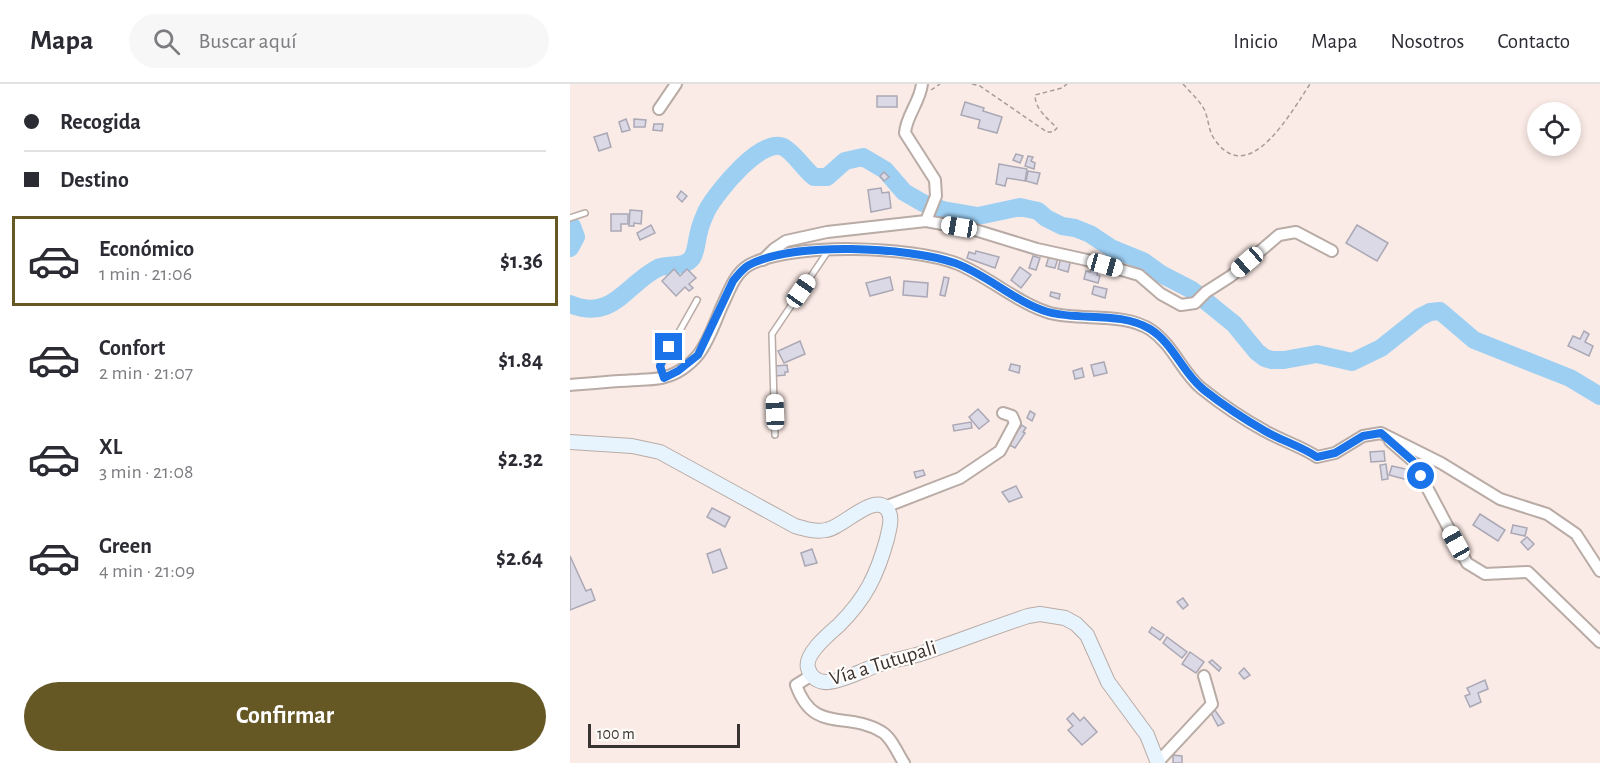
<!DOCTYPE html>
<html lang="es">
<meta charset="utf-8">
<style>
body{margin:0;font-family:"Alegreya Sans",sans-serif;background:#f7f7f7;color:#2b2b33;height:100vh;display:flex;flex-direction:column;font-size:22px;white-space:nowrap}
*{box-sizing:border-box;margin:0}
p{font-size:20px;color:#7c7c81}
.icon{flex:none;width:33px;height:33px;fill:none;stroke:currentColor;stroke-width:2;stroke-linecap:round;stroke-linejoin:round}
.map{position:relative;flex:1;overflow:hidden}
.drawer{display:flex;flex-direction:column;background:#fff;width:570px}
.drawer>*{flex:none}
.top-card{display:grid;align-content:center;height:132px;padding:0 24px;background:#fff}
.tools{position:absolute;left:957px;top:18px;display:grid;gap:12px}
.tools a{display:grid;place-items:center;width:54px;height:54px;border-radius:50%;background:#fff;box-shadow:0 3px 9px #0003;font-size:30px}
.scale{position:absolute;left:18px;bottom:15px;width:152px;box-sizing:border-box;padding-left:6px;border:3px solid #383230;border-top:0;font-size:16px;line-height:21px;white-space:nowrap;color:#383230;-webkit-text-stroke:4px #fffcfa;paint-order:stroke}
.end{position:absolute;width:27px;height:27px;margin:-14px;border:8px solid #1a73e8;background:#fff;box-shadow:0 0 0 3px #fff}
.from{border-radius:50%}
.car{position:absolute;width:18px;height:36px;margin:-18px -9px;border-radius:8px;box-shadow:0 0 4px 2px #0007;background:linear-gradient(#fff 24%,#345 0 40%,#fff 0 76%,#345 0 86%,#fff 0)}
.top-card b{display:flex;align-items:center;gap:21px;height:57px;font-size:22px}
.top-card b+b{border-top:2px solid #e1e1e2}
.top-card i{width:15px;height:15px;background:#2b2b33}
ul{padding:0;list-style:none}
li{display:flex;align-items:center;gap:18px;height:90px;margin:0 12px 9px;padding:0 12px;border:3px solid transparent;border-radius:0px}
li div{flex:1}
li b{display:block;font-size:22px}
li em{font-style:normal;font-weight:700}
li.on{border-color:#665825}
li>.icon{width:54px;height:54px;stroke-width:1.5}
.button{display:flex;gap:12px;margin-top:auto;padding:12px 24px}
.button a{flex:1;height:69px;border-radius:36px;background:#665825;color:#fff;font-size:24px;font-weight:700;line-height:69px;text-align:center}
header{display:flex;align-items:center;gap:36px;box-sizing:border-box;height:84px;padding:0 30px;background:#fff;border-bottom:2px solid #e1e1e2}
header strong{font-size:28px}
nav{display:flex;gap:33px;margin-inline-start:auto;font-size:21px}
.search{width:420px;height:54px;background:#f7f7f7;display:flex;align-items:center;gap:15px;box-sizing:border-box;padding:0 21px;border-radius:33px;color:#7c7c81;font-size:22px}
main{display:flex;flex:1;min-height:0}
.map>svg:first-child{display:block}
</style>
<header>
<strong>Mapa</strong>
<div class="search"><svg class="icon" aria-label="search" viewBox="0 0 24 24"><circle cx="10" cy="10" r="6"/><path d="M15 15l6 6"/></svg>Buscar aquí</div>
<nav><a>Inicio</a><a>Mapa</a><a>Nosotros</a><a>Contacto</a></nav>
</header>
<main>
<section class="drawer">
<div class="top-card">
<b><i class="from"></i>Recogida</b>
<b><i></i>Destino</b>
</div>
<ul>
<li class="on"><svg class="icon" aria-label="car" viewBox="0 0 24 24"><path d="M5 17H2v-5l4-1 3-4h7l3 4 3 1v5h-3M9 17h6M6 11h13"/><circle cx="7" cy="17" r="2"/><circle cx="17" cy="17" r="2"/></svg><div><b>Económico</b><p>1 min · 21:06</p></div><em>$1.36</em></li>
<li><svg class="icon" aria-label="car" viewBox="0 0 24 24"><path d="M5 17H2v-5l4-1 3-4h7l3 4 3 1v5h-3M9 17h6M6 11h13"/><circle cx="7" cy="17" r="2"/><circle cx="17" cy="17" r="2"/></svg><div><b>Confort</b><p>2 min · 21:07</p></div><em>$1.84</em></li>
<li><svg class="icon" aria-label="car" viewBox="0 0 24 24"><path d="M5 17H2v-5l4-1 3-4h7l3 4 3 1v5h-3M9 17h6M6 11h13"/><circle cx="7" cy="17" r="2"/><circle cx="17" cy="17" r="2"/></svg><div><b>XL</b><p>3 min · 21:08</p></div><em>$2.32</em></li>
<li><svg class="icon" aria-label="car" viewBox="0 0 24 24"><path d="M5 17H2v-5l4-1 3-4h7l3 4 3 1v5h-3M9 17h6M6 11h13"/><circle cx="7" cy="17" r="2"/><circle cx="17" cy="17" r="2"/></svg><div><b>Green</b><p>4 min · 21:09</p></div><em>$2.64</em></li>
</ul>
<div class="button"><a>Confirmar</a></div>
</section>
<div class="map">
<svg width="1030" height="679" viewBox="0 0 1030 679">
<rect width="100%" height="100%" fill="#fbebe6"/>
<g fill="none" stroke-linecap="round" stroke-linejoin="round">
<g stroke="#9dcff3" stroke-width="18">
<polyline points="0,143 2,142 6,153 0,164"/>
<path d="M0 220C43 238 56 200 88 184 99 179 113 185 122 174 127 166 126 157 129 148 130 141 134 133 137 126 146 109 193 50 215 64 226 71 233 84 244 93H257L275 77 293 73 315 86 334 108 353 119 373 126 408 132 450 123 468 127 476 134 492 142 505 144 520 150 541 164 573 177 591 190 622 206 664 240 687 268 695 274 702 276H714L747 270 782 278 811 264 850 233 860 228 870 227 904 256 1000 294 1030 312"/>
</g>
</g>
<g fill="#dbd9e6" stroke="#aaa8b5" stroke-width="1.5">
<rect x="307" y="12" width="20" height="11"/>
<polygon points="395,18 414,24 413,27 432,33 427,49 408,44 410,36 391,31"/>
<polygon points="56,35 60,46 52,48 49,38"/>
<polygon points="64,35 76,36 75,43 64,43"/>
<polygon points="84,40 93,40 92,47 83,46"/>
<polygon points="37,49 41,63 29,67 24,53"/>
<polygon points="446,70 453,72 450,79 443,76"/>
<polygon points="458,72 463,73 461,77 465,79 464,85 455,82"/>
<polygon points="429,80 457,85 455,97 437,94 435,102 426,100"/>
<polygon points="458,87 470,89 467,100 456,97"/>
<polygon points="314,88 319,93 314,97 310,92"/>
<polygon points="311,104 312,109 319,108 321,124 301,128 298,106"/>
<polygon points="111,107 117,112 112,118 107,113"/>
<polygon points="60,126 72,127 71,140 64,139 64,142 59,142"/>
<polygon points="41,130 58,130 58,140 51,140 51,147 41,147"/>
<polygon points="81,141 85,149 70,156 67,149"/>
<polygon points="787,141 818,159 807,177 776,159"/>
<polygon points="406,167 429,173 425,184 397,174 399,168 405,170"/>
<polygon points="463,172 470,174 466,186 459,184"/>
<polygon points="479,172 488,174 485,184 476,182"/>
<polygon points="491,173 501,175 498,188 488,185"/>
<polygon points="450,183 461,191 451,204 441,196"/>
<polygon points="104,185 110,192 117,185 126,194 119,200 123,204 119,207 115,203 106,212 92,197"/>
<polygon points="521,185 528,187 527,191 530,192 528,199 514,195 516,187 520,188"/>
<polygon points="320,193 323,206 300,212 296,199"/>
<polygon points="374,193 379,194 375,212 370,211"/>
<polygon points="334,197 358,199 357,213 333,211"/>
<polygon points="524,202 537,205 535,214 522,210"/>
<polygon points="481,208 490,210 489,215 480,212"/>
<polygon points="1014,247 1019,250 1015,258 1023,262 1019,272 998,262 1003,252 1010,255"/>
<polygon points="230,257 235,270 214,279 208,267"/>
<polygon points="534,278 537,289 524,292 521,281"/>
<polygon points="441,280 450,282 449,289 439,286"/>
<polygon points="217,281 218,288 215,288 215,291 206,292 205,282"/>
<polygon points="512,284 514,293 505,295 503,287"/>
<polygon points="408,325 419,337 409,345 399,333"/>
<polygon points="460,327 465,330 462,337 457,334"/>
<polygon points="401,338 402,344 384,347 383,341"/>
<polygon points="452,341 456,344 453,348 455,349 445,364 438,360"/>
<polygon points="814,367 815,377 801,378 800,368"/>
<polygon points="816,380 818,395 812,396 810,381"/>
<polygon points="822,382 840,386 838,396 819,391"/>
<polygon points="353,386 355,391 346,394 344,388"/>
<polygon points="446,402 452,413 439,418 432,408"/>
<polygon points="142,424 160,433 155,443 137,433"/>
<polygon points="910,430 935,446 928,457 903,441"/>
<polygon points="943,441 957,444 955,452 941,449"/>
<polygon points="957,453 964,460 958,466 951,458"/>
<polygon points="150,465 157,484 143,489 137,470"/>
<polygon points="242,465 247,479 235,482 231,469"/>
<polygon points="0,472 16,507 21,505 25,516 0,526"/>
<polygon points="613,514 618,521 613,525 607,518"/>
<polygon points="582,543 594,551 590,556 579,548"/>
<polygon points="597,553 617,568 612,574 593,559"/>
<polygon points="620,568 634,578 626,589 612,580"/>
<polygon points="642,576 651,584 649,587 639,578"/>
<polygon points="674,584 680,591 674,595 669,589"/>
<polygon points="915,596 918,605 908,609 911,618 900,623 895,612 900,610 897,604"/>
<polygon points="644,625 654,639 648,642 640,627"/>
<polygon points="503,629 510,637 514,633 527,648 512,661 498,646 503,642 497,635"/>
<polygon points="603,671 612,672 612,679 603,679"/>
</g>
<g fill="none" stroke-linecap="round" stroke-linejoin="round">
<defs>
<g id="lane">
<polyline points="0,134 15,129"/>
<polyline points="94,294 90,282 127,216"/>
<polyline points="205,351 202,250 258,167"/>
</g>
<g id="street">
<polyline points="89,25 106,0"/>
<polyline points="356,137 405,146 467,165 517,176 569,191 591,210 611,221 625,219 636,208 661,192 709,151 726,148 762,167"/>
<path d="M193 176 204 165 216 157 257 148 356 137 366 112 365 96 335 49C336 32 350 18 352 0"/>
<path d="M0 301C23 299 45 297 68 296 76 295 86 296 95 293 107 290 120 281 128 271 139 257 145 238 152 222 159 208 164 190 179 181 222 158 343 162 388 180 419 193 449 220 480 229 511 237 554 228 581 246 603 261 612 288 631 304 651 320 673 335 695 347 712 357 731 362 747 373L765 369 793 352 811 349 871 379 930 415 977 430 1006 450 1030 487"/>
<polyline points="820,357 843,377 897,479 915,490 958,488 1030,558"/>
<polyline points="315,423 390,394 430,367 445,339 442,332 433,329"/>
<path d="M242 591 226 601C244 651 276 626 312 648 321 653 328 670 334 679"/>
<polyline points="588,678 642,620 634,592"/>
</g>
<path id="secondary" d="M0 358 62 362 90 368 225 442C235 445 245 448 256 446 272 444 302 410 316 424 324 432 319 445 317 455 307 491 296 514 269 541 260 549 234 570 238 584 240 593 249 599 258 598 274 597 295 585 310 580 323 576 337 574 350 570 386 558 422 544 458 532L470 530 495 534 506 540 517 551 538 598 577 651 588 679"/>
</defs>
<use href="#lane" stroke="#b9aba5" stroke-width="8"/>
<use href="#street" stroke="#b9aba5" stroke-width="14"/>
<use href="#secondary" stroke="#b9aba5" stroke-width="16"/>
<g stroke="#a89c98" stroke-width="1.5" stroke-dasharray="4.5 3" stroke-linecap="butt">
<path d="M402 0 410 2 477 48H483L487 44C477 34 465 25 465 11L492 4 497 0"/>
<path d="M613 0C620 8 629 16 634 25 639 35 638 47 645 56 679 105 722 27 740 0"/>
<polyline points="361,6 370,0"/>
</g>
<use href="#lane" stroke="#fff" stroke-width="5"/>
<use href="#street" stroke="#fff" stroke-width="10"/>
<use href="#secondary" stroke="#e7f4fe" stroke-width="14"/>
</g>
<g fill="none" stroke-linecap="round" stroke-linejoin="round">
<path stroke="#1a73e8" stroke-width="8" d="M99 263 90 282 94 294 108 287 128 271 163 197C168 191 172 185 179 181 224 157 338 163 385 179 418 191 445 218 478 228 510 237 550 227 580 245 604 260 613 290 634 306 653 321 674 335 695 347 712 357 731 362 747 373L765 369 793 352 811 349 843 377 851 392"/>
</g>
<g text-anchor="middle" dominant-baseline="central" stroke-width="4.5" stroke-linejoin="round" paint-order="stroke">
<g font-size="21" fill="#383230" stroke="#fffcfa">
<text transform="translate(313 579) rotate(-17)">Vía a Tutupali</text>
</g>
</g>
</svg>
<div class="tools">
<a><svg class="icon" aria-label="locate" viewBox="0 0 24 24"><circle cx="12" cy="12" r="6"/><path d="M12 2v4M12 18v4M2 12h4M18 12h4"/></svg></a>
</div>
<div class="scale">100 m</div>
<i class="end from" style="left:851px;top:392px"></i>
<i class="end" style="left:99px;top:263px"></i>
<i class="car" style="left:389px;top:143px;rotate:280deg"></i>
<i class="car" style="left:677px;top:178px;rotate:229deg"></i>
<i class="car" style="left:535px;top:181px;rotate:106deg"></i>
<i class="car" style="left:231px;top:207px;rotate:35deg"></i>
<i class="car" style="left:205px;top:328px;rotate:358deg"></i>
<i class="car" style="left:886px;top:459px;rotate:331deg"></i>
</div>
</main>
